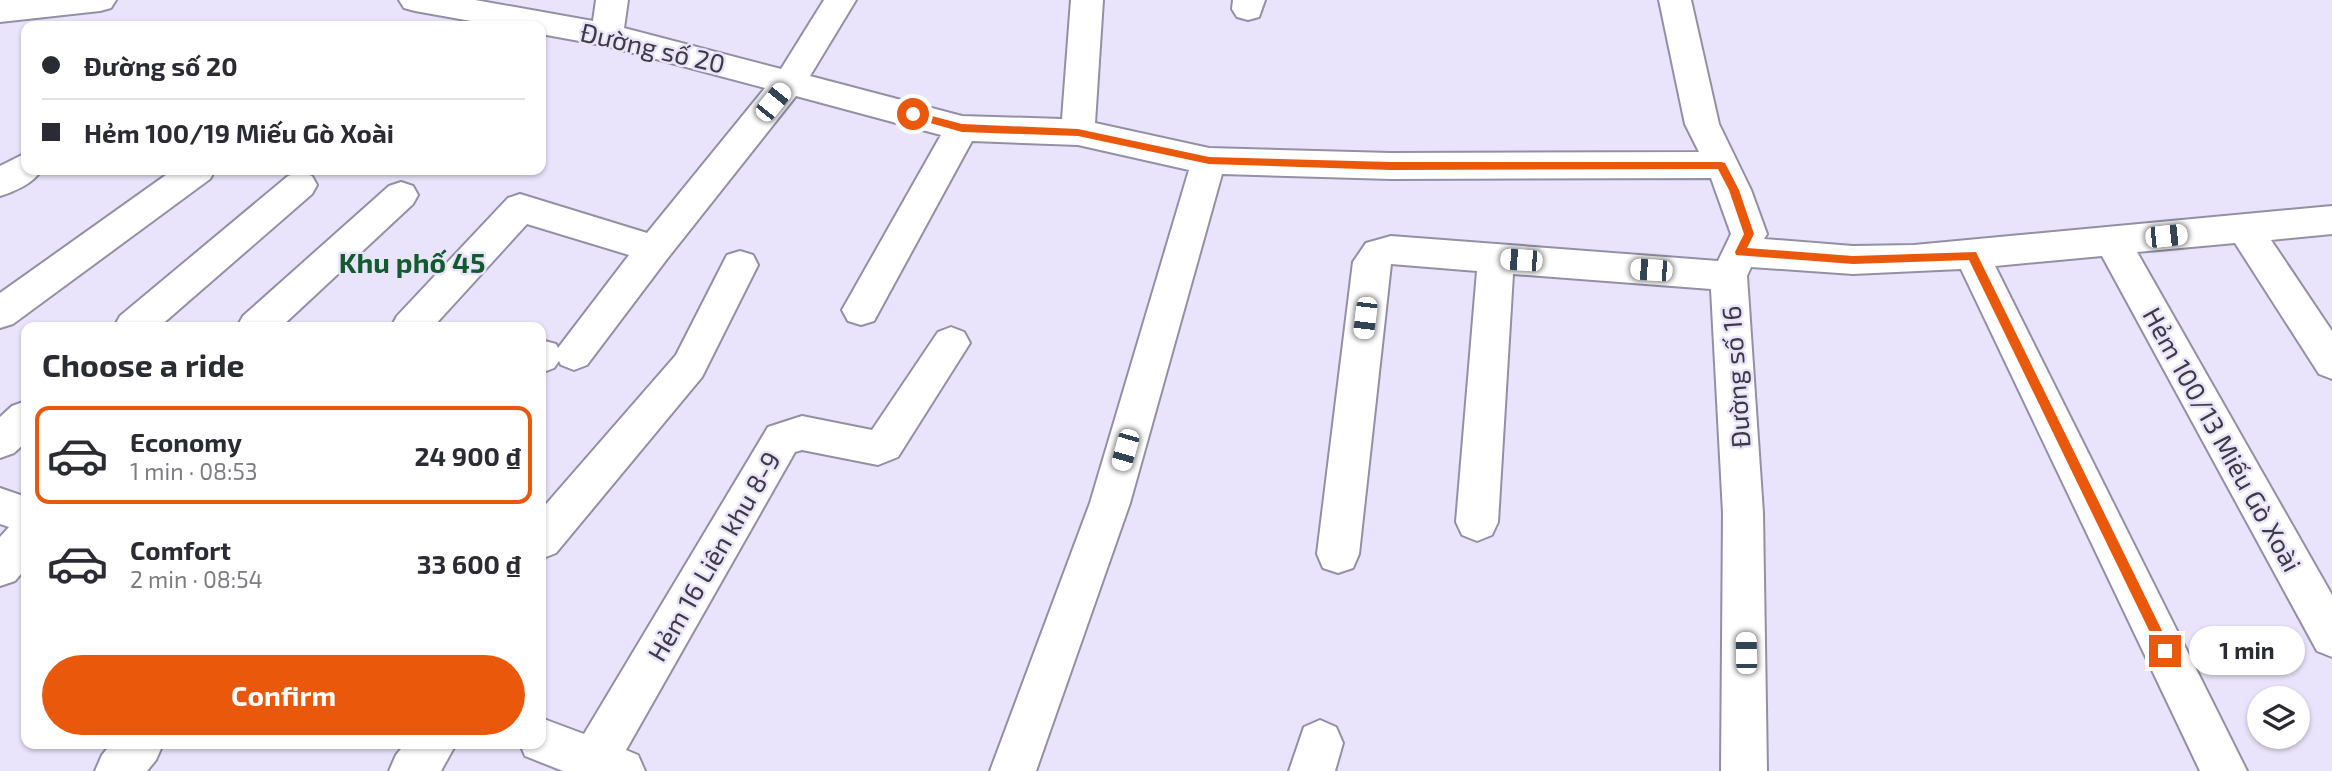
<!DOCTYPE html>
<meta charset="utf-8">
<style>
body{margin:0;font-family:"Exo 2",sans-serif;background:#f2f2f3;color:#2b2b33;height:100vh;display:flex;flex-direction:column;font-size:26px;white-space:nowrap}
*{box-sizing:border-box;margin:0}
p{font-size:23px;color:#7c7c81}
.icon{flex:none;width:38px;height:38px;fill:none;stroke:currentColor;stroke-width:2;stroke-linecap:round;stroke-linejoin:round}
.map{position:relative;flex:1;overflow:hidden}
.details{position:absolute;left:21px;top:322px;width:525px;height:427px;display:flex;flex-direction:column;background:#fff;border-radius:14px;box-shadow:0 2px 5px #0004}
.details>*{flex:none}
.guide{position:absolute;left:21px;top:21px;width:525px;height:154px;border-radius:14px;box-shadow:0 2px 5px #0004;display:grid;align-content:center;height:154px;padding:0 21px;background:#fff}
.controls{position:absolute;left:2247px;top:686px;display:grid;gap:14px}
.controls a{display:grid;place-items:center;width:63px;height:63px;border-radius:50%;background:#fff;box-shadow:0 2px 5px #0004;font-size:35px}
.end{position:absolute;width:32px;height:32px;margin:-16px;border:9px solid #ea580c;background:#fff;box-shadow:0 0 0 4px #fff}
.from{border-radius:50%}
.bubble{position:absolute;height:49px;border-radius:24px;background:#fff;box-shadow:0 2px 5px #0004;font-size:23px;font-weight:700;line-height:49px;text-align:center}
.car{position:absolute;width:21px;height:42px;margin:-21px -10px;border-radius:9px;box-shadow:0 0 5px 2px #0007;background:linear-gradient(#fff 24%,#345 0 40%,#fff 0 76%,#345 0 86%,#fff 0)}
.guide b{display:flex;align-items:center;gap:24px;height:66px;font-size:26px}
.guide b+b{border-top:2px solid #e1e1e2}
.guide i{width:18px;height:18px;background:#2b2b33}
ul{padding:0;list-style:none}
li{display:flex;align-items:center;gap:21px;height:98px;margin:0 14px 10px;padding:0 7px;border:4px solid transparent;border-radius:14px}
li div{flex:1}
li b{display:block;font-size:26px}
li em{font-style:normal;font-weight:700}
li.active{border-color:#ea580c}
li>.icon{width:63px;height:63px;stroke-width:1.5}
h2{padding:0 21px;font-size:32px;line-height:84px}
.button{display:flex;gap:14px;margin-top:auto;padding:14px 21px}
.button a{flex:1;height:80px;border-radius:42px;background:#ea580c;color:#fff;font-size:28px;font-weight:700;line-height:80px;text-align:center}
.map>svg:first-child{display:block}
</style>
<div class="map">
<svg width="2332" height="771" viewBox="0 0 2332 771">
<rect width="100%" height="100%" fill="#e9e4fb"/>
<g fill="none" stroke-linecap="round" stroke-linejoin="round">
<defs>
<g id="minor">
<polygon points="0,0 116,0 111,8 100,11 0,22"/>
<polygon points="399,0 475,0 593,21 596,0 628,0 624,28 781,69 824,0 856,0 810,76 962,116 1062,119 1071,0 1103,0 1095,123 1209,148 1391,153 1699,152 1685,124 1659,0 1691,0 1719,124 1751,190 1767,234 1764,239 1853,246 1914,245 2332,206 2332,234 2271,240 2332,331 2332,379 2319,374 2235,243 2137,252 2332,595 2332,657 2317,651 2102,256 1995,266 2247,771 2200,771 1961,269 1853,274 1751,267 1747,276 1763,513 1767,771 1721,771 1723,513 1711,289 1513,274 1498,522 1492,535 1477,541 1462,535 1456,522 1477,271 1391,264 1359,554 1353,568 1338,573 1323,568 1317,554 1353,262 1366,243 1391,236 1718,261 1731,234 1711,178 1391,179 1222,174 1130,503 1036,771 990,771 1090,503 1189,170 1078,145 972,141 874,321 861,325 848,321 842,310 941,135 796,96 667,259 587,365 574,370 561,365 559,361 554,368 541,373 541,340 556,344 558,348 629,255 527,224 433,327 391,327 397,316 508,198 520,194 647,233 765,88 607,46 541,34 541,26 499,26 415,11 404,8"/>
<polygon points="1233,0 1265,0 1259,17 1248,20 1237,17 1232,9"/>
<path d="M26 153V170H41C34 183 14 192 0 196V166Z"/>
<polygon points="173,170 215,170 210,179 13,324 0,328 0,293"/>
<polygon points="300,172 312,176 317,185 312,194 159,327 114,327 120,316 288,176"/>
<polygon points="401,182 413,186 418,195 413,204 281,327 237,327 243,316 389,186"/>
<polygon points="740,251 753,255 758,265 702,377 556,553 541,559 541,510 676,355 727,255"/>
<polygon points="951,327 964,332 970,343 898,457 878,465 802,450 795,452 626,750 638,755 645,771 563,771 525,756 520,744 541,744 541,718 584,734 768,427 802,416 872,430 938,332"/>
<polygon points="26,401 26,442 14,453 0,458 0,417 12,406"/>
<polygon points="0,488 26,497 26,568 15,581 0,586 0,537 9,527 0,524"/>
<polygon points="1320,720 1336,727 1343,743 1335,771 1289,771 1304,727"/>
<polygon points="111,744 163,744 156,760 147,771 95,771 102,755"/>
<polygon points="405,744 456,744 441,771 389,771 396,755"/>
</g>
</defs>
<use href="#minor" stroke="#938fa4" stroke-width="4"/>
<use href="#minor" fill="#fff" fill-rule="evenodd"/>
</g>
<polygon fill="#ea580c" points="913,111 962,124 1078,129 1209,157 1391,162 1721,162 1725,163 1739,190 1754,234 1747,248 1853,256 1976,252 2172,651 2165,657 2161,655 1969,260 1853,264 1736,255 1735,252 1744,234 1729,190 1718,169 1391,170 1209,164 1078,136 962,132 909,117 908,114"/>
<g text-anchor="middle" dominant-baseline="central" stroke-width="5" stroke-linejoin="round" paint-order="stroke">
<g font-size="26" fill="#3c3a43" stroke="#e9e4fb">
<text transform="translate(653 47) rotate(13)">Đường số 20</text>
<text transform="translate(1735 377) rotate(-94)">Đường số 16</text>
<text transform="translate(2223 439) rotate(61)">Hẻm 100/13 Miếu Gò Xoài</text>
<text transform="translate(713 556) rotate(-60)">Hẻm 16 Liên khu 8-9</text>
</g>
<g font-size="28" font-weight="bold" fill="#125b2f" stroke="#e9e4fb">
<text x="412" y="262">Khu phố 45</text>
</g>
</g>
</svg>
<div class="controls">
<a><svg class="icon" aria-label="layers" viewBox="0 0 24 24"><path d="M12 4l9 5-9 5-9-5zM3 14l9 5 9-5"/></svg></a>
</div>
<i class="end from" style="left:913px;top:114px"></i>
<i class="end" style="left:2165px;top:651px"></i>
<div class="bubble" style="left:2189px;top:626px;width:116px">1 min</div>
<i class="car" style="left:773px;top:102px;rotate:39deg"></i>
<i class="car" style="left:2166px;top:236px;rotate:84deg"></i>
<i class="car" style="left:1521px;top:260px;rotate:274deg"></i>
<i class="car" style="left:1651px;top:270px;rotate:274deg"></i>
<i class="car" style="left:1365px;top:318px;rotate:187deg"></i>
<i class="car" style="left:1125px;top:450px;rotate:196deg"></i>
<i class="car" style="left:1746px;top:653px;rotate:359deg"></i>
<div class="guide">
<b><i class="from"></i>Đường số 20</b>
<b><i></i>Hẻm 100/19 Miếu Gò Xoài</b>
</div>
<section class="details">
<h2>Choose a ride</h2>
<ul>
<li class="active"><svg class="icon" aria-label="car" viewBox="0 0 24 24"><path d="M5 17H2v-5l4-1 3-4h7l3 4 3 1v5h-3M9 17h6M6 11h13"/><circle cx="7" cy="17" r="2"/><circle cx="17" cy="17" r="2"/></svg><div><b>Economy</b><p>1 min · 08:53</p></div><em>24 900 ₫</em></li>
<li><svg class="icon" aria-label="car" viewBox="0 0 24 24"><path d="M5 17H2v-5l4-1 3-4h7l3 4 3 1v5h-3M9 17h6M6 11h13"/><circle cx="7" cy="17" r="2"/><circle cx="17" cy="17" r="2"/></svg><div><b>Comfort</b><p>2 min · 08:54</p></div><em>33 600 ₫</em></li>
</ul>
<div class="button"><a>Confirm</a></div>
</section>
</div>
